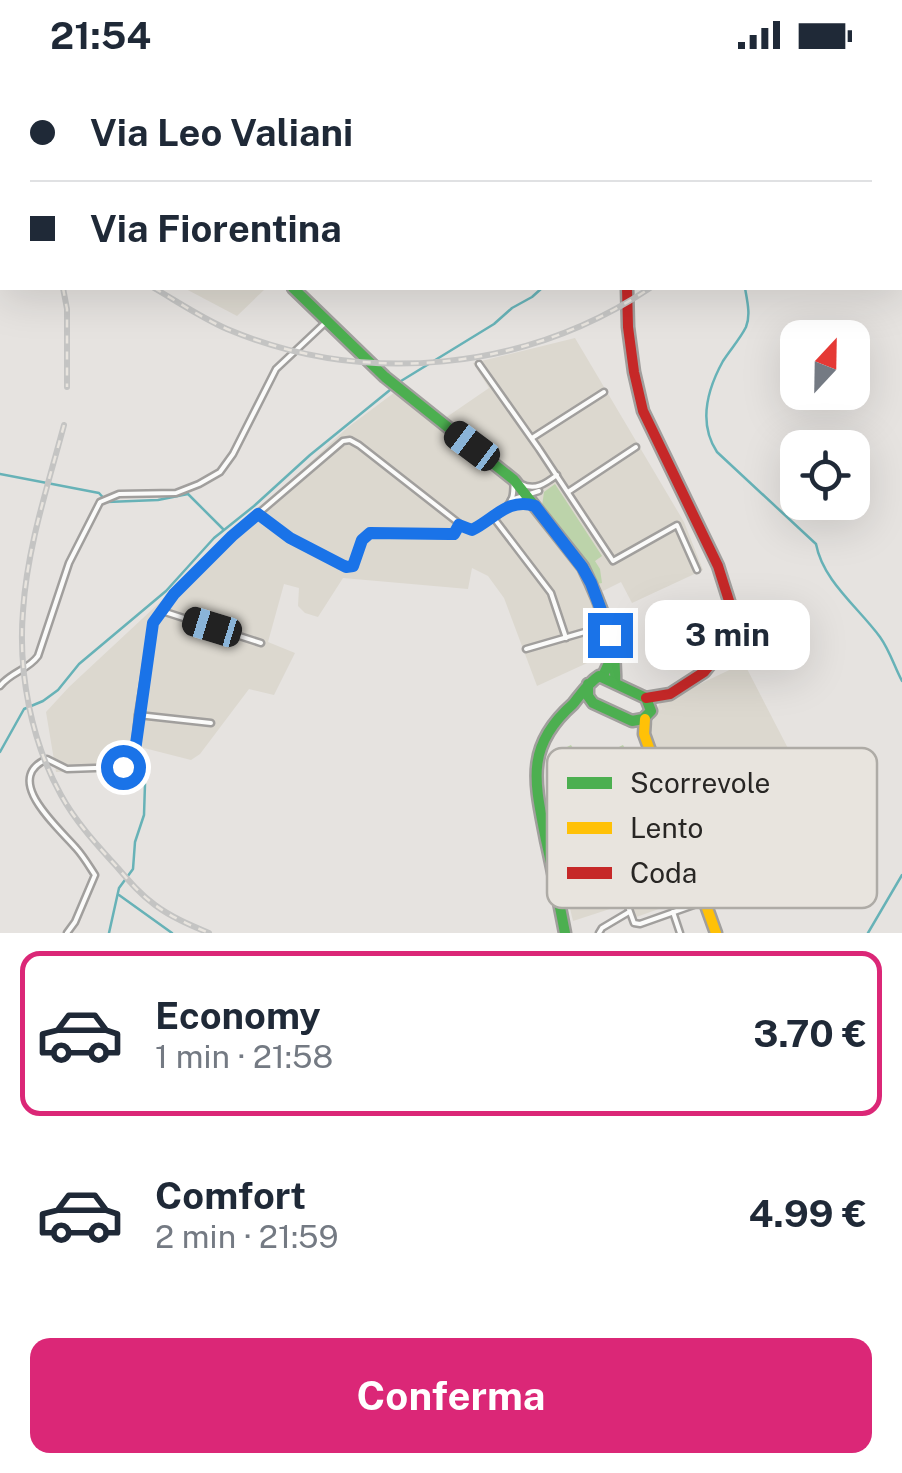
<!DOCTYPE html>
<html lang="it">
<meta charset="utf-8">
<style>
body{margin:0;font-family:"Public Sans",sans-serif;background:#f6f6f7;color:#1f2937;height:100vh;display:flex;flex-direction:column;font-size:38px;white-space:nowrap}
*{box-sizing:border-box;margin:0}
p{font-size:32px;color:#747a83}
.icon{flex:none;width:55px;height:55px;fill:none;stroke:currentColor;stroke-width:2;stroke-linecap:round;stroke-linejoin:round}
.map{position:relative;height:863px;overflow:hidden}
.side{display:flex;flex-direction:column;background:#fff;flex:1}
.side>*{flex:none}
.top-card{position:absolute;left:0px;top:0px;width:902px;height:220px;box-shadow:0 10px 40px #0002;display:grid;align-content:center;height:220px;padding:0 30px;background:#fff}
.needle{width:65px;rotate:22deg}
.tools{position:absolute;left:780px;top:250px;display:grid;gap:20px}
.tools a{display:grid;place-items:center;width:90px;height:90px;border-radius:20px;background:#fff;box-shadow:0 10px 40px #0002;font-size:50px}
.end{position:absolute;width:45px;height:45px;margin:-22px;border:12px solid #1a73e8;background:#fff;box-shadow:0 0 0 5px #fff}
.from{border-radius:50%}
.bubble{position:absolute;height:70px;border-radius:20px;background:#fff;box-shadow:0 10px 40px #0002;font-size:32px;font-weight:700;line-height:70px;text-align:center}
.car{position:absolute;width:30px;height:60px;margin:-30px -15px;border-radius:12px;box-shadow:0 0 8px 2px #0007;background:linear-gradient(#222 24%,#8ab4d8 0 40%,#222 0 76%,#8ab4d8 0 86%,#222 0)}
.top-card b{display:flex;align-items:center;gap:35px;height:95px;font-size:38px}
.top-card b+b{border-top:2px solid #e0e1e3}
.top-card i{width:25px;height:25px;background:#1f2937}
ul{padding:18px 0 0;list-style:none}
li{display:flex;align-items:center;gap:30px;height:165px;margin:0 20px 15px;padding:0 10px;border:5px solid transparent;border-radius:20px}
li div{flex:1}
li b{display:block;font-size:38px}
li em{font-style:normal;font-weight:700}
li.current{border-color:#db2777}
li>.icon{width:90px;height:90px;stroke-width:1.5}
.action{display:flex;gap:20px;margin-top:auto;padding:20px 30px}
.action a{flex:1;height:115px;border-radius:20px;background:#db2777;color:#fff;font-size:40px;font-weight:700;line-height:115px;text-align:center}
.status{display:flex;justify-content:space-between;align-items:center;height:70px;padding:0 50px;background:#fff;direction:ltr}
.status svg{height:28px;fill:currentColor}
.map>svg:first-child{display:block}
</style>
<div class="status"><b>21:54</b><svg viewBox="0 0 49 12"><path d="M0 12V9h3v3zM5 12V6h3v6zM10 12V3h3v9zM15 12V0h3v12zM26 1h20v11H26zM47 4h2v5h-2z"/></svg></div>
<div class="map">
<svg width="902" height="863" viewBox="0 0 902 863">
<rect width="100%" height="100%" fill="#e6e3e0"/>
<g fill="#dcd8cf">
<polygon points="184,218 266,218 237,246"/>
<polygon points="575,268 684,452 703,500 632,533 621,512 591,527 609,583 537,616 504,528 488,506 472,498 468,519 343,508 318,547 305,543 298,536 299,518 284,514 268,572 295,583 274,625 249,619 200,684 191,690 144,678 142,691 137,700 56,702 46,642 69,617 347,358 399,319 438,353 489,318 473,293"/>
<polygon points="744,593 793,688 669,745 659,718 668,714 651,667 651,657 657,639 660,633"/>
<polygon points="601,717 607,739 631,727 670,835 628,850 622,835 573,851 554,771 588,753 580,730"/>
</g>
<g fill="#bcd3aa">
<polygon points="555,414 602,486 595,491 600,499 602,513 597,514 586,494 542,436 544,422"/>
<polygon points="571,675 582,695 623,675 634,696 563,731 551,708 556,705 547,687"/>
</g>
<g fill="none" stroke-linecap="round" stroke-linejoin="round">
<g stroke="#67b2b7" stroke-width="2.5">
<polyline points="563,0 565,2"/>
<polyline points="699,0 699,2"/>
<path d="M745 218C747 230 751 245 746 257 740 269 730 280 723 291 707 320 698 353 717 382L816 474C823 511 858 537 880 567 890 581 894 596 902 611"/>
<polyline points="0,404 99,423 107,432 158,430 188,424 223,459"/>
<polyline points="143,642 156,560"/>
<polyline points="0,682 24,639 43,631 58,620 79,594 166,521 214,468 254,436 310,385 401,311 494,254 512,238 532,227 542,218"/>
<polyline points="138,689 142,650"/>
<polyline points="119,825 172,863"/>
<polyline points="109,863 119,818 133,799 135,772 144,745 145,714 143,706 135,698"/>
<polyline points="868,863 902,805"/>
</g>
<defs>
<g id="street">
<polyline points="234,0 235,2"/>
<polyline points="356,0 359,2"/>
<polyline points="435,0 437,2"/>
<polyline points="200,2 205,0"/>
<polyline points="323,2 326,0"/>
<polyline points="479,294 539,379 613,491 677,455 697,500"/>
<polyline points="532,368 604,322"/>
<path d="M521 414C535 421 545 414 557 405"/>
<polyline points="568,422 636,377"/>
<polyline points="511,430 539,421"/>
<polyline points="506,437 520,433 531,434"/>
<polyline points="259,445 290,468 345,497 353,495 362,469 370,463 449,465 453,463 459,455"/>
<polyline points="493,447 551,523 566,568"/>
<polyline points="162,541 261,573"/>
<polyline points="526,579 595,559"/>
<path d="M0 616C11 602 28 600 38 586L69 493 100 432 119 424 176 423 199 414 220 402 233 384 276 299 326 252"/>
<polyline points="138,645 211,653"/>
<polyline points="587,722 634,853 640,854 705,831"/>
<polyline points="673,842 680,863"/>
<path d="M67 863 75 852 95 805C89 796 84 787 76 778 59 758 1 709 47 689L67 699 123 697 134 689 138 645 153 553 174 524 232 466 343 371 350 370 359 375 465 458C480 459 506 443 512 428 514 423 513 416 514 411"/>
<polyline points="599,863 602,858 629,842"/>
</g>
<g id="fast">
<path d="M293 218 385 307 514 410 583 497C600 532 617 573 615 612"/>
<polyline points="603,606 613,584"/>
<path d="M565 863C559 832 553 801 546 770 535 713 524 677 573 634 581 624 588 613 599 606L646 628 651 641 643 649 632 651 593 633 588 626V614"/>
</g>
<g id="slow">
<polyline points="615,0 616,2"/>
<polyline points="645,649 644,664 716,863"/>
</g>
<g id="jam">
<polyline points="157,0 159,2"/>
<polyline points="627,218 628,257 634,302 643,341 718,496 730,534 727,567 717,586 704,602 670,624 646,628"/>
</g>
</defs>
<use href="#street" stroke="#a19f9d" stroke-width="9"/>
<use href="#fast" stroke="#a19f9d" stroke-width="15"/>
<use href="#slow" stroke="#a19f9d" stroke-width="15"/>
<use href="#jam" stroke="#a19f9d" stroke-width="15"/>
<use href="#street" stroke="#fbfbfa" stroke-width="4"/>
<use href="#fast" stroke="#4caf50" stroke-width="10"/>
<use href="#slow" stroke="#ffc107" stroke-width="10"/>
<use href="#jam" stroke="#c62828" stroke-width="10"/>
<defs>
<g id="rail">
<polyline points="821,2 823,0"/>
<polyline points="0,42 2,47"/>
<polyline points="63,218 67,239 67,317"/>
<path d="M154 218C178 232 202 248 227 259 365 317 526 301 650 218"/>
<path d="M64 355C48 415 27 478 23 541 18 602 31 671 61 725 75 751 97 775 117 797 129 811 140 824 155 835 171 847 190 855 209 863"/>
</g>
</defs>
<use href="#rail" stroke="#c4c4c3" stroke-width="6"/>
<use href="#rail" stroke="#e8e4de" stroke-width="2.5" stroke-dasharray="8" stroke-linecap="butt"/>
</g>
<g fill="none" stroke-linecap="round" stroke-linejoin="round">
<path stroke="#1a73e8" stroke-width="12" d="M123 697 134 688 153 553 174 524 232 466 258 444 290 468 346 497 353 496 362 470 370 463 450 464H454L459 455 472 460C494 449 509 427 535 436L582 497 591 513 610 565"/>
</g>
<rect x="547" y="678" width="330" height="160" rx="15" fill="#e8e4de" stroke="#aeaba6" stroke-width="2.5"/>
<rect x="567" y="707" width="45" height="12" fill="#4caf50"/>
<rect x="567" y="752" width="45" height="12" fill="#ffc107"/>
<rect x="567" y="797" width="45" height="12" fill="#c62828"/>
<g font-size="28" fill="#282624">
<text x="630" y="723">Scorrevole</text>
<text x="630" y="768">Lento</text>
<text x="630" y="813">Coda</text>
</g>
</svg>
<div class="tools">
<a><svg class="needle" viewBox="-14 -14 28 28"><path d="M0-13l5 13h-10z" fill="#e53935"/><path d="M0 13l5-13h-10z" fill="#747a83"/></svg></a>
<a><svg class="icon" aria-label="locate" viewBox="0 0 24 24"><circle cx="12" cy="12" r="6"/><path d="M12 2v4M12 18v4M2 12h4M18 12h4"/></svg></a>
</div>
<i class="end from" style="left:123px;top:697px"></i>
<i class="end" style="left:610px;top:565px"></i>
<div class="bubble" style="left:645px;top:530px;width:165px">3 min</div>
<i class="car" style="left:472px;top:376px;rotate:307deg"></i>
<i class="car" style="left:212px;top:557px;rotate:287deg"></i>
<div class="top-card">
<b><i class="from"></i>Via Leo Valiani</b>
<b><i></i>Via Fiorentina</b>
</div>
</div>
<section class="side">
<ul>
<li class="current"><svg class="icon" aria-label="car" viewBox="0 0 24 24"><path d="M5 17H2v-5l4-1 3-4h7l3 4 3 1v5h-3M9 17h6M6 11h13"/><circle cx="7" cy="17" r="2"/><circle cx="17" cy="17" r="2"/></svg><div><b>Economy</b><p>1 min · 21:58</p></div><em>3.70 €</em></li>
<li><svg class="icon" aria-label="car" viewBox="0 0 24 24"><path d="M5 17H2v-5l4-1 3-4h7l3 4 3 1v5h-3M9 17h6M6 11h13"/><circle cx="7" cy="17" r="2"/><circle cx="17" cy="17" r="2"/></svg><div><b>Comfort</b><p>2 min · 21:59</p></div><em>4.99 €</em></li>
</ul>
<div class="action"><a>Conferma</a></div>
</section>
